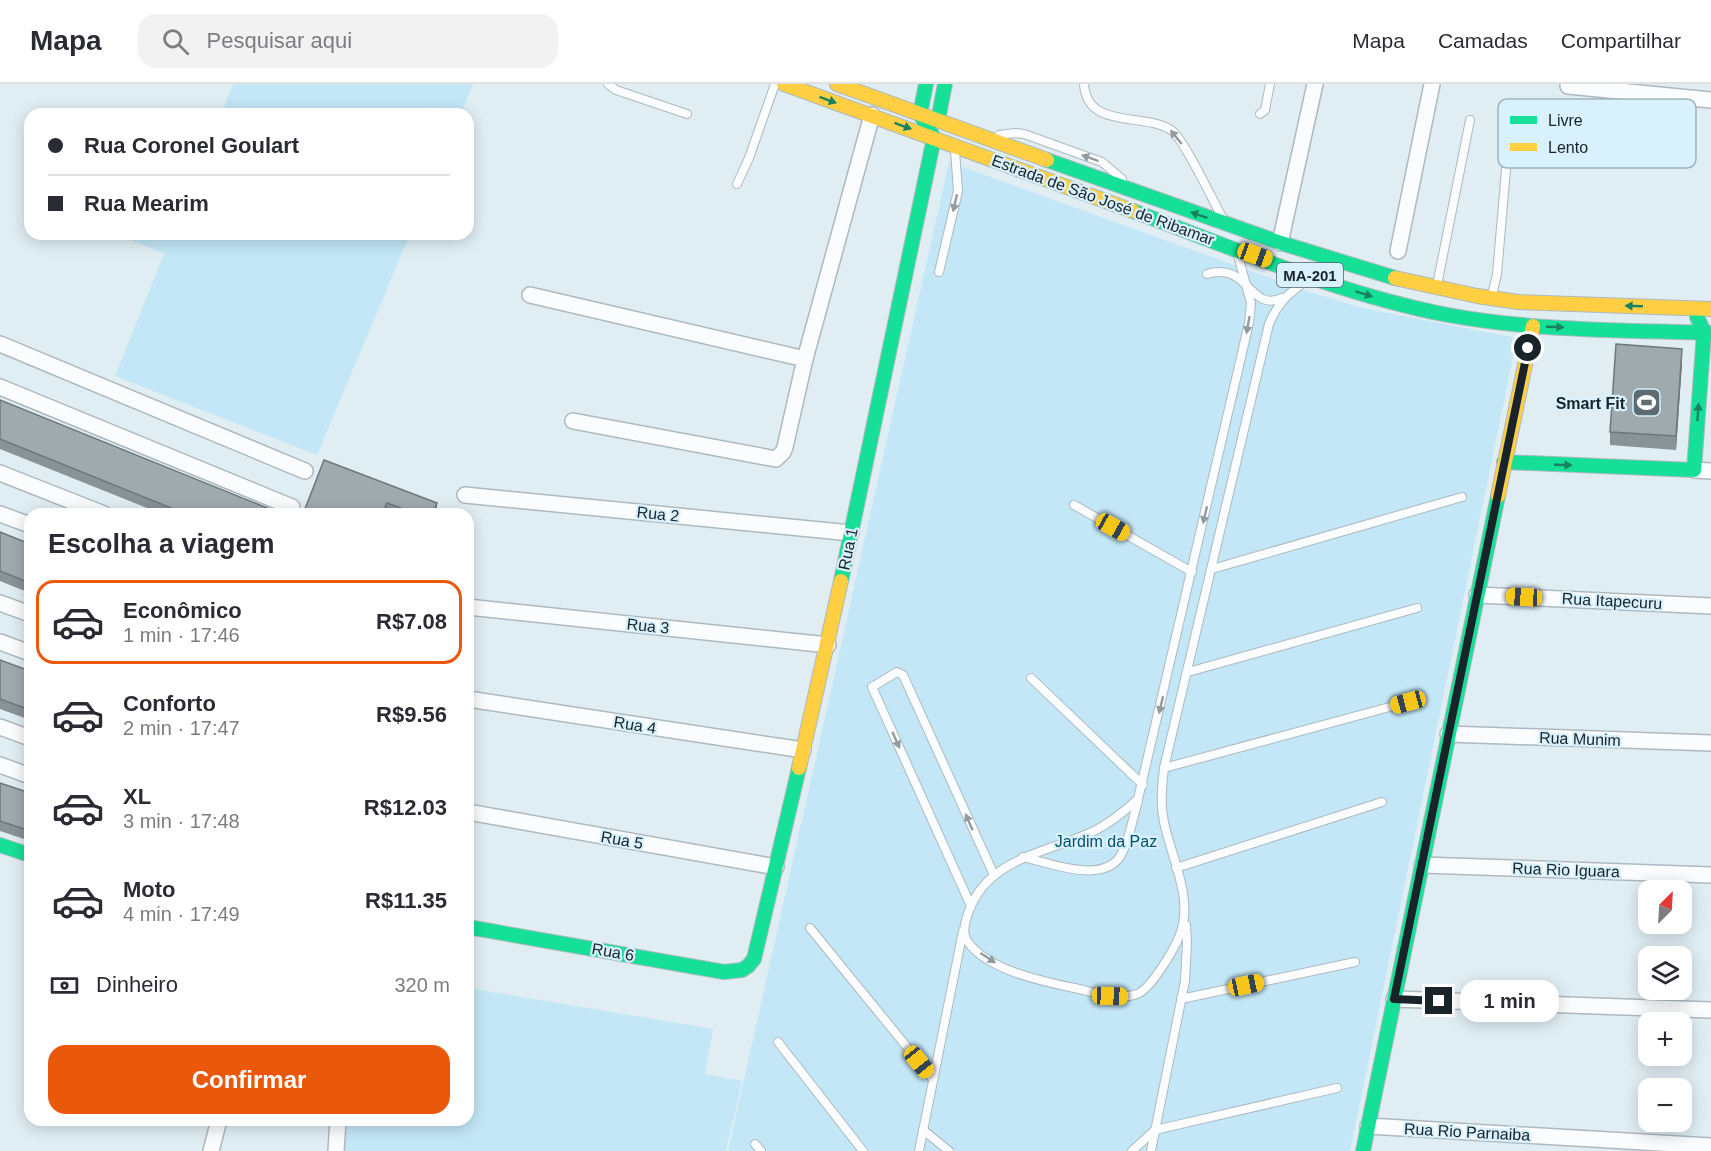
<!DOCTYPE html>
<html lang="pt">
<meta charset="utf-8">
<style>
body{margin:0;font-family:Arial,sans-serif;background:#f2f2f3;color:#2b2b33;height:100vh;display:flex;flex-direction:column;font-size:22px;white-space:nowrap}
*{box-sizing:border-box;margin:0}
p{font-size:20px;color:#7c7c81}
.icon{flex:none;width:33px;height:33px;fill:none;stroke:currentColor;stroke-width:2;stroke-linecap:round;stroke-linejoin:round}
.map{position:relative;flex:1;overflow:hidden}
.side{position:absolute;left:24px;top:424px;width:450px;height:618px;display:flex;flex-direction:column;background:#fff;border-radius:18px;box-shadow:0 3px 15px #0003}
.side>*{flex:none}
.banner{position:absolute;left:24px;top:24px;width:450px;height:132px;border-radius:18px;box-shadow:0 3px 15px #0003;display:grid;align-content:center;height:132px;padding:0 24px;background:#fff}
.needle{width:39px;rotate:24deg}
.controls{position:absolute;left:1638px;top:796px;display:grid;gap:12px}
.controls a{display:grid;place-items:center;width:54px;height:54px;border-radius:12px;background:#fff;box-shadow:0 3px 15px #0003;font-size:30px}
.end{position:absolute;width:27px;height:27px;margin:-14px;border:8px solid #182429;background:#fff;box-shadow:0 0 0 3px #fff}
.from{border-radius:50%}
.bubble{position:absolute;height:42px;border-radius:18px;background:#fff;box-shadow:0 3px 15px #0003;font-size:20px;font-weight:700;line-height:42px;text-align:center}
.car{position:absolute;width:18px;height:36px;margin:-18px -9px;border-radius:8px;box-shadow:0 0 4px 2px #0007;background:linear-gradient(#f5c518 24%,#345 0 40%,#f5c518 0 76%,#345 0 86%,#f5c518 0)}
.banner b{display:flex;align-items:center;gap:21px;height:57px;font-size:22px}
.banner b+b{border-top:2px solid #e1e1e2}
.banner i{width:15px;height:15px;background:#2b2b33}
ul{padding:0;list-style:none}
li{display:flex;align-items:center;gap:18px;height:84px;margin:0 12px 9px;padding:0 12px;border:3px solid transparent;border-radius:18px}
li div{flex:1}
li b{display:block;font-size:22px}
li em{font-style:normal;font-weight:700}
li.on{border-color:#ea580c}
li>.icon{width:54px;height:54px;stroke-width:1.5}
h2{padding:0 24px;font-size:27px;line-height:72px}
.pay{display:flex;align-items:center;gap:15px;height:66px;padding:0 24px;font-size:22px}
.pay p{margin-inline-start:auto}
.primary-button{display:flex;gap:12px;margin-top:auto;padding:12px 24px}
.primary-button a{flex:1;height:69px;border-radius:18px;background:#ea580c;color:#fff;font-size:24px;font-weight:700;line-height:69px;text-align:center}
header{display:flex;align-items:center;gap:36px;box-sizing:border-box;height:84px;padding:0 30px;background:#fff;border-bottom:2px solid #e1e1e2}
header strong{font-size:28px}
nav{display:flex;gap:33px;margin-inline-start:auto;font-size:21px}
.search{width:420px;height:54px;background:#f2f2f3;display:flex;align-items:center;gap:15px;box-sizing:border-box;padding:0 21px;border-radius:18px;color:#7c7c81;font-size:22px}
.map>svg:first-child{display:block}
</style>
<header>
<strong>Mapa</strong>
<div class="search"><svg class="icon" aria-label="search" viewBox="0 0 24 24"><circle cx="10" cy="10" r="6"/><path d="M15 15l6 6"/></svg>Pesquisar aqui</div>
<nav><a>Mapa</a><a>Camadas</a><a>Compartilhar</a></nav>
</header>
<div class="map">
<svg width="1711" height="1067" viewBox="0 0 1711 1067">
<rect width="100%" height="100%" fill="#e0eef4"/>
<g fill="#c3e7f7">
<polygon points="233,0 473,0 461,30 221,30"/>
<polygon points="949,78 1309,208 1363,224 1517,254 1350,1067 728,1067"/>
<polygon points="134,150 410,150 317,371 115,292 164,170 132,156"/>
<polygon points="468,904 713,945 705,990 742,997 726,1067 340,1067 343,1037 468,1036"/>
</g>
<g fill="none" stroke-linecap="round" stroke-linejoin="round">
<defs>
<g id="lane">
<polyline points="608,0 616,6 687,30"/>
<path d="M1084 0C1087 46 1143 28 1171 46 1183 53 1213 117 1222 133"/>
<polyline points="1260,30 1265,26 1270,0"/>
<polyline points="999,51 1015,49 1024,50 1102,78 1122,95"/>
<polyline points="737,100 749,74 775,0"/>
<path d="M1237 168 1251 219 1249 239 1138 715C1125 727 1110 739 1094 747 1045 770 982 774 966 836 964 843 963 852 968 858 988 887 1046 898 1079 905 1096 909 1119 917 1137 910 1151 905 1173 867 1179 853 1195 817 1171 773 1164 738 1160 720 1162 702 1164 684L1269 240C1279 217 1288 210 1308 195"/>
<polyline points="939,188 958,107 955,66"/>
<path d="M1207 190C1249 177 1249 229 1282 214"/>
<polyline points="1437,201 1470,36"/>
<polyline points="1492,211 1497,190 1507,74"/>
<polyline points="1074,421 1192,488"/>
<polyline points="1212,485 1462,413"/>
<polyline points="1188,588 1417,524"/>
<polyline points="1031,594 1143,701"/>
<polyline points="1164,684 1408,618"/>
<path d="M1023 773C1051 779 1108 803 1123 767 1130 752 1133 733 1138 717"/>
<polyline points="1176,784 1382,718"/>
<polyline points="971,822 872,603 897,588 903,591 994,791"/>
<polyline points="810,844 933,995"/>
<polyline points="1181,915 1355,878"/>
<polyline points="778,958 863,1067"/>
<polyline points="923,1046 949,1067"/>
<polyline points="755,1060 761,1067"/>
<polyline points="919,1067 963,847"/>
<polyline points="1132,1067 1155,1046 1337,1004"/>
<polyline points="1151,1067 1185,897 1187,859 1186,841"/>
</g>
<g id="street">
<polyline points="1568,2 1711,16"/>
<polyline points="1280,159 1315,0"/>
<polyline points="1398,167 1432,0"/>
<polyline points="530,211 805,275"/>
<polyline points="0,260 305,387"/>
<polyline points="0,303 292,423"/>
<polyline points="573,337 776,375 783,368 785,363 805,275 872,31"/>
<polyline points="1694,386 1711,387"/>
<polyline points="0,389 104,430"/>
<polyline points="465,411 851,449"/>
<polyline points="0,430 30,441"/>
<polyline points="1477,511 1711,522"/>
<polyline points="0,519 30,530"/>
<polyline points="468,523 828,561"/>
<polyline points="0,558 30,569"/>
<polyline points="468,615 803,666"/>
<polyline points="0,643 30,654"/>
<polyline points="1448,650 1711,659"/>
<polyline points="0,681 30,692"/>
<polyline points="468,728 776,783"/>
<polyline points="1422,781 1711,791"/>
<polyline points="1394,915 1711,926"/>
<polyline points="1368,1042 1711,1062"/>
<polyline points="211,1067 219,1036"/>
<polyline points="336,1067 338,1036"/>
</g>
<g id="fast">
<polyline points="938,36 945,0"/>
<polyline points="1047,76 1281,159 1395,194"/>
<path d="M1133 127C1236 165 1339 210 1448 231 1534 247 1623 246 1711 249"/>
<polyline points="1504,378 1694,386 1704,248 1697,233"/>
<polyline points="841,497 934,54 920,30 926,0"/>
<polyline points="0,761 30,771"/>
<polyline points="468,843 724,888 742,886 748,882 754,875 799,684"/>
<polyline points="1363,1067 1498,412"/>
</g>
<g id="slow">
<polyline points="784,0 1133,127"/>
<polyline points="837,0 1047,76"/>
<polyline points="1395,194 1477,212 1518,218 1711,225"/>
<polyline points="1498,412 1533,242"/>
<polyline points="799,684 841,497"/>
</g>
</defs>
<use href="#lane" stroke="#adb9be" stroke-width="10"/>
<use href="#street" stroke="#adb9be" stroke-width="18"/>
<use href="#fast" stroke="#adb9be" stroke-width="16"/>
<use href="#slow" stroke="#adb9be" stroke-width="16"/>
<use href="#lane" stroke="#fafcfd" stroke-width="8"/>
<use href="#street" stroke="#fafcfd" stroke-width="15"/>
<use href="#fast" stroke="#16e098" stroke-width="14"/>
<use href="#slow" stroke="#ffcf43" stroke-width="14"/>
</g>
<g fill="#899296">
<polygon points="1682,278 1676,366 1610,361 1610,348"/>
<polygon points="0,316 282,430 162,430 0,365"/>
<polygon points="324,376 437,429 437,430 390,430 387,429 386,430 303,430"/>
<polygon points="0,448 30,460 30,509 0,497"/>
<polygon points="0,576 30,587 30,636 0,625"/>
<polygon points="0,699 30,709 30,757 0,747"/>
</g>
<g fill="#6f777a">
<polygon points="1682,265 1682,278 1676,366 1676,352"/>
<polygon points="387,419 386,430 382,430"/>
<polygon points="437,419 437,430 433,430"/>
</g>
<g fill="#9faaaf" stroke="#6f777a" stroke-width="1.5">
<polygon points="1616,260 1682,265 1676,352 1610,348"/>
<polygon points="0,316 282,430 186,430 0,355"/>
<polygon points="324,376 437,419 433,430 417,430 387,419 382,430 303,430"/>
<polygon points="0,448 30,460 30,499 0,487"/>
<polygon points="0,576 30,587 30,626 0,615"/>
<polygon points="0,699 30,709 30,747 0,737"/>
</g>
<defs><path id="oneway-solid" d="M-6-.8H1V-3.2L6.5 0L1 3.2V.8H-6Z" transform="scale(1.5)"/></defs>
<g fill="#178260">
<use href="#oneway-solid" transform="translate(828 16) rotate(20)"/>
<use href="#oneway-solid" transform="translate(903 42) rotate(20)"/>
<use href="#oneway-solid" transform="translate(1199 131) rotate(-161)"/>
<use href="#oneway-solid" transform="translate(1364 210) rotate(17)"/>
<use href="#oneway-solid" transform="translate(1634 222) rotate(-178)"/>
<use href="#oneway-solid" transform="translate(1555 243) rotate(2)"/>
<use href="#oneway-solid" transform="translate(1698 328) rotate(-86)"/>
<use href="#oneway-solid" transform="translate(1563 381) rotate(2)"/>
</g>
<g fill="#949b9e">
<use href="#oneway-solid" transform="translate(1176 53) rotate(-129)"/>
<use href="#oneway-solid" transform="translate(1090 74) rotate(-160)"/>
<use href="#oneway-solid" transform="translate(955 119) rotate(103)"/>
<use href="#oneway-solid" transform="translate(1248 241) rotate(100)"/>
<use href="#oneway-solid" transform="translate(1205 431) rotate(103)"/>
<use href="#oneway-solid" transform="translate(1161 621) rotate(103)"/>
<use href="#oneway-solid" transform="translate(896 656) rotate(66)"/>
<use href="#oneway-solid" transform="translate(969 738) rotate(-114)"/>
<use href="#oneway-solid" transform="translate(988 874) rotate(33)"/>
</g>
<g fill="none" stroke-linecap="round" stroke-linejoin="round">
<polyline stroke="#182429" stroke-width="8" points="1439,917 1394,915 1528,264"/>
</g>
<defs>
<symbol id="stadium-square" viewBox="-11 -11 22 22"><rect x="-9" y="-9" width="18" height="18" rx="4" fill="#5e6b70" stroke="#d8f1fc"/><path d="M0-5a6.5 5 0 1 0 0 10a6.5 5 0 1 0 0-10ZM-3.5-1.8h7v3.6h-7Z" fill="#fff"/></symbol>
</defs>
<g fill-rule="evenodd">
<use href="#stadium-square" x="1630" y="302" width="33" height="33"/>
</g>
<g text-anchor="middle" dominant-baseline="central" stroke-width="4.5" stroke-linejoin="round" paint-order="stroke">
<rect fill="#d8f1fc" stroke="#526268" stroke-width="1.5" x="1277" y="179" width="66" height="24" rx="4.5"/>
<g font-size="15" font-weight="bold" fill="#182429">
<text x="1310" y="191">MA-201</text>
</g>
<g font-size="16" fill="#182429" stroke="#d8f1fc">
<text transform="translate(1103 116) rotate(20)">Estrada de São José de Ribamar</text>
<text transform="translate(658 430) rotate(6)">Rua 2</text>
<text transform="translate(848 465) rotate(-78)">Rua 1</text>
<text transform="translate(1612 517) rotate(3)">Rua Itapecuru</text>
<text transform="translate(648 542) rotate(6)">Rua 3</text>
<text transform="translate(635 641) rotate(9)">Rua 4</text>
<text transform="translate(1580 655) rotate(2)">Rua Munim</text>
<text transform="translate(622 756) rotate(10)">Rua 5</text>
<text transform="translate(1566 786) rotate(2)">Rua Rio Iguara</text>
<text transform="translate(613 868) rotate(10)">Rua 6</text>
<text transform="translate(1467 1048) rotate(3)">Rua Rio Parnaiba</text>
</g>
<g font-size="16" font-weight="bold" fill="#182429" stroke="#d8f1fc" text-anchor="end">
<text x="1625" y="319">Smart Fit</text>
</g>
<g font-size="16" fill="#00536c" stroke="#d8f1fc">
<text x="1106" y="757">Jardim da Paz</text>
</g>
</g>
<rect x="1498" y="15" width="198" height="69" rx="9" fill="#d8f1fc" stroke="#9eb4bd" stroke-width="1.5"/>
<rect x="1510" y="32" width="27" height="8" fill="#16e098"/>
<rect x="1510" y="59" width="27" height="8" fill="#ffcf43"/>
<g font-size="16" fill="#182429">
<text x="1548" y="42">Livre</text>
<text x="1548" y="69">Lento</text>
</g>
</svg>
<div class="controls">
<a><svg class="needle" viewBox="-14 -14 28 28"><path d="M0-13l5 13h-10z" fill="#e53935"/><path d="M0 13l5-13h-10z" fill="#7c7c81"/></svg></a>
<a><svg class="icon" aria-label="layers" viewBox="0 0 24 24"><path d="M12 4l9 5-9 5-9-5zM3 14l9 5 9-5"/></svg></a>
<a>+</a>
<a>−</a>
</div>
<i class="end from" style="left:1528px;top:264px"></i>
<i class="end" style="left:1439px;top:917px"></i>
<div class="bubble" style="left:1460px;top:896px;width:99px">1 min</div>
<i class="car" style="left:1255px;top:171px;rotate:110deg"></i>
<i class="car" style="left:1113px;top:443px;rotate:119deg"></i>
<i class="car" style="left:1524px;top:513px;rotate:273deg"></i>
<i class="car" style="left:1408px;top:618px;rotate:255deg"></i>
<i class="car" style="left:1246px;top:901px;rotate:78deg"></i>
<i class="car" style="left:1110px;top:912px;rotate:92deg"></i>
<i class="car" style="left:919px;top:978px;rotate:141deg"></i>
<div class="banner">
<b><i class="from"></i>Rua Coronel Goulart</b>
<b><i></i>Rua Mearim</b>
</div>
<section class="side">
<h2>Escolha a viagem</h2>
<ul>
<li class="on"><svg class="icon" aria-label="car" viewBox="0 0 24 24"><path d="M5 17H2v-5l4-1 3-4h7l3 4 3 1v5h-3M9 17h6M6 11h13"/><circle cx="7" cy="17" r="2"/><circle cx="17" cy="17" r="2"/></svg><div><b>Econômico</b><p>1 min · 17:46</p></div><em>R$7.08</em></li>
<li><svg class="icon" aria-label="car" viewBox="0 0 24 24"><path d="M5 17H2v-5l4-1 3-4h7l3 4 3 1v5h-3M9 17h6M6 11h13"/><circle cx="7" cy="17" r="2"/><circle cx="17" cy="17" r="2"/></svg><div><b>Conforto</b><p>2 min · 17:47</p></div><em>R$9.56</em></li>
<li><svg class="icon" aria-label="car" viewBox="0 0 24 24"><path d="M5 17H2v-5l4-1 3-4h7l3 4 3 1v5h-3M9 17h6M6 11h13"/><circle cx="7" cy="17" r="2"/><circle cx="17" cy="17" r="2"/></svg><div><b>XL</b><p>3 min · 17:48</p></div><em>R$12.03</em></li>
<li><svg class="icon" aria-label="car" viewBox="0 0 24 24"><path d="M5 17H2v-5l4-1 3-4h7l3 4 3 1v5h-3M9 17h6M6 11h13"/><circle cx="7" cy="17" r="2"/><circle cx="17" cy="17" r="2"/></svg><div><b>Moto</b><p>4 min · 17:49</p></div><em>R$11.35</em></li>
</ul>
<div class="pay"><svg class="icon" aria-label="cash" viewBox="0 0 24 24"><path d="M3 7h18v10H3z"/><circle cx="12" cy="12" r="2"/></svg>Dinheiro<p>320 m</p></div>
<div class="primary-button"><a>Confirmar</a></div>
</section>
</div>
